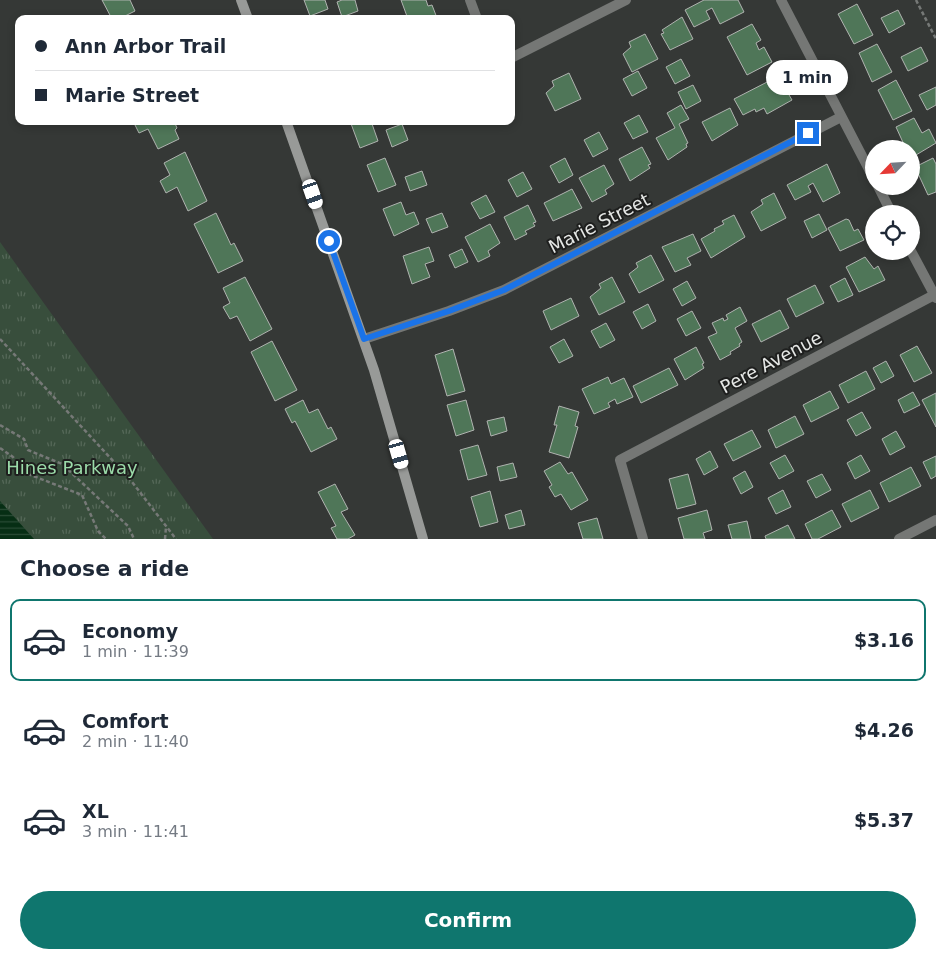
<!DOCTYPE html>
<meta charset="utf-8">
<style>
body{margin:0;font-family:"DejaVu Sans",sans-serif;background:#f6f6f7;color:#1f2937;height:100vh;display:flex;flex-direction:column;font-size:19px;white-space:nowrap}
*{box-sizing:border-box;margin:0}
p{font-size:16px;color:#747a83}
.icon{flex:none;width:28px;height:28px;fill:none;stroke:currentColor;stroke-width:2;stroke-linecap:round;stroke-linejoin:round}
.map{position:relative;height:539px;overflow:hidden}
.details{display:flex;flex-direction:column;background:#fff;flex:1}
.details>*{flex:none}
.hud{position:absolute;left:15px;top:15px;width:500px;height:110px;border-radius:10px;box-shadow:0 2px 8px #0003;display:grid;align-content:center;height:110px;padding:0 20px;background:#fff}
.needle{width:32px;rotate:245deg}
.controls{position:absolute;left:865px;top:140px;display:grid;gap:10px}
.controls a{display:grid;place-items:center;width:55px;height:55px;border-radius:50%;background:#fff;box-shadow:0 2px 8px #0003;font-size:25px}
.end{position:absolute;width:22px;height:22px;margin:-11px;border:6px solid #1a73e8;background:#fff;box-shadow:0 0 0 2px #fff}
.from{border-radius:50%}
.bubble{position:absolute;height:35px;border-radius:18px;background:#fff;box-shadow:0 2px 8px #0003;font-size:16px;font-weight:700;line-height:35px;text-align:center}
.car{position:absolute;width:15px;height:30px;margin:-15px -8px;border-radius:6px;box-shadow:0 0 4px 1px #0007;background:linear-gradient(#fff 24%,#345 0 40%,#fff 0 76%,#345 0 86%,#fff 0)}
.hud b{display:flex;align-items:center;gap:18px;height:48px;font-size:19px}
.hud b+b{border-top:1px solid #e0e1e3}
.hud i{width:12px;height:12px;background:#1f2937}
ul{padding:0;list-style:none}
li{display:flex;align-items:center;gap:15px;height:82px;margin:0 10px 8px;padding:0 10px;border:2px solid transparent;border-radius:10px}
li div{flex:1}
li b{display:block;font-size:19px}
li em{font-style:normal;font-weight:700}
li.on{border-color:#0f766e}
li>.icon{width:45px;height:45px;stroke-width:1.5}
h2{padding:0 20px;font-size:22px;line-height:60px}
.primary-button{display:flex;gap:10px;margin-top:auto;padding:10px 20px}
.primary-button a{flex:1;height:58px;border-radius:30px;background:#0f766e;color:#fff;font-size:20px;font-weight:700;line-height:58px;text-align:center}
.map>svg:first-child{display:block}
</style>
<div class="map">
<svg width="936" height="539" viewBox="0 0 936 539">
<defs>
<pattern id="park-tufts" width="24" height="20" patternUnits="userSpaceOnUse" patternTransform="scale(1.25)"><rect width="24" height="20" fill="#384e3c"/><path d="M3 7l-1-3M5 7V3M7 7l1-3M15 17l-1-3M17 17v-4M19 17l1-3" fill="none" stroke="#556858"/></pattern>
<pattern id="water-rules" width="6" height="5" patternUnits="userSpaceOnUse" patternTransform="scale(1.25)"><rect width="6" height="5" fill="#062e14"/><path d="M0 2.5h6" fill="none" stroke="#2a4c36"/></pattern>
</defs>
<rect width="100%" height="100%" fill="#353836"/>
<polygon fill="url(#park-tufts)" points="0,242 213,539 0,539"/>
<polygon fill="url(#water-rules)" points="0,501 34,539 0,539"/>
<g fill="#4f7658" stroke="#b0b3b0">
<polygon points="102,0 130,0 135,11 119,19 112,19"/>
<polygon points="304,0 325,0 328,9 310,16"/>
<polygon points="342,0 355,0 358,11 342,17 337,2"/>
<polygon points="401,0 426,0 428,6 432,5 437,18 408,19"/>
<polygon points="704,0 738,0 744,12 720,24 712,8 706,11 710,19 694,27 685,10"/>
<polygon points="857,4 873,35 854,44 838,14"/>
<polygon points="898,10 905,24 889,33 881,18"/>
<polygon points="682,17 693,39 670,50 661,34 664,33 662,30"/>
<polygon points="752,24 761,40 756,43 759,50 764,47 772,62 747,75 727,37"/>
<polygon points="645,34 658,59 632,72 623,54 631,47 629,42"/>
<polygon points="877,44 892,72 872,82 859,53"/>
<polygon points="921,47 928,61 908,71 901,57"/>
<polygon points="681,59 690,76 675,84 666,67"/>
<polygon points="638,71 647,88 632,96 623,79"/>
<polygon points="569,73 581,99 555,111 546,93 554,86 552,81"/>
<polygon points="773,79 781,90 785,88 792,100 767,114 764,108 756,112 755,109 743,115 734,99"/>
<polygon points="896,80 912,111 893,120 878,90"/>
<polygon points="693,85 701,101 686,109 678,92"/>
<polygon points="936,87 936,105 927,110 919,95"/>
<polygon points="681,105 689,119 679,124 688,143 686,144 687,147 668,160 656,138 675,128 667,113"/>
<polygon points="730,108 738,125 712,141 702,122"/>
<polygon points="639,115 648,132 633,139 624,123"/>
<polygon points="914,118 922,133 929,129 936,143 911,158 911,149 906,149 896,127"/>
<polygon points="133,121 174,121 177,128 175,130 179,139 158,149 148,129 139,133"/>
<polygon points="350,121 371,121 378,141 360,148"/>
<polygon points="402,124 408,140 392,147 386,130"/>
<polygon points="599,132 608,149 593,157 584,140"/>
<polygon points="642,147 651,164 648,165 650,168 630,181 619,159"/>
<polygon points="185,152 207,201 188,211 177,187 166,193 160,181 170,175 164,163"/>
<polygon points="385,158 396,185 378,192 367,165"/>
<polygon points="565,158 573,175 559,183 550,166"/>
<polygon points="933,158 936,164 936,192 928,195 915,167"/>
<polygon points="827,164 840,193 823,202 813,183 808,186 811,192 795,200 787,185"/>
<polygon points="604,165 614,184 605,190 607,194 592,202 579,178"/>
<polygon points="422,171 427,185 410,191 405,177"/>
<polygon points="523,172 532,189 517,197 508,180"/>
<polygon points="572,189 582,208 553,221 544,203"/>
<polygon points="774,193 786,218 761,231 751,212 763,204 761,200"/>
<polygon points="486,195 495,212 480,219 471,203"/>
<polygon points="401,202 406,215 414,212 419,224 394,236 383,209"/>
<polygon points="528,205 536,222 533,223 535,226 525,231 527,234 515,240 504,217"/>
<polygon points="216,213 231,245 234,243 243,261 218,273 194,224"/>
<polygon points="442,213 448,227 432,233 426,219"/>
<polygon points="819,214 827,230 812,238 804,221"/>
<polygon points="734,215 745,237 711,258 701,239 715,231 714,229 724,224 722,221"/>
<polygon points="846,219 849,220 854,231 858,229 864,240 840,251 828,228"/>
<polygon points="490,224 500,243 488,251 490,256 478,262 465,237"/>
<polygon points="693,234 701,251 687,258 691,265 675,272 662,247"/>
<polygon points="429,247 434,261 425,264 430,277 412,284 403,256"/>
<polygon points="462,249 468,262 455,268 449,255"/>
<polygon points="651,255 664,280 639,293 629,274 638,267 636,263"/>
<polygon points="865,257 874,269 878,266 885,280 859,292 846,267"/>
<polygon points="245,277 272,329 250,341 237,316 230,319 223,307 230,303 223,288"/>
<polygon points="612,277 625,302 599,315 590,297 601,288 599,284"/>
<polygon points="845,278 853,295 838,302 830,286"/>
<polygon points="687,281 696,298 682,306 673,289"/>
<polygon points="815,285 824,303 796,317 787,299"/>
<polygon points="571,298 579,316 551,330 543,311"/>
<polygon points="648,304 656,321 642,329 633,312"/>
<polygon points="740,307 747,321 735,328 742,342 739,344 740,346 730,352 731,354 720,360 708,337 717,333 712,323 723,318 724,321 728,319 726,315"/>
<polygon points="780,310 789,328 761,342 752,324"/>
<polygon points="692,311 701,328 686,336 677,319"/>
<polygon points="606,323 615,340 600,348 591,331"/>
<polygon points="564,339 573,356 559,363 550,347"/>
<polygon points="272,341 297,390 275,401 251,352"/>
<polygon points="917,346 932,373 914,382 900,355"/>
<polygon points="696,347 704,363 702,364 704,368 685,380 674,359"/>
<polygon points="453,349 465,391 447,396 435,355"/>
<polygon points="886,361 894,376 881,383 873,368"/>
<polygon points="669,368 678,385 641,403 633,386"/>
<polygon points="866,371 875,389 848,403 839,385"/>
<polygon points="608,377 611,384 624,378 633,397 617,404 615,399 608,403 610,407 594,414 582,389"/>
<polygon points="830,391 839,408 811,422 803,405"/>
<polygon points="913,392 920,405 904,413 898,400"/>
<polygon points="936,393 936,427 922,400"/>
<polygon points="303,400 309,413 318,409 328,429 331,427 337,439 311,452 295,421 292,423 285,409"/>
<polygon points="466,400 474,430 456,436 447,405"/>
<polygon points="559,406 579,412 575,426 578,427 569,458 549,452 557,425 554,425"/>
<polygon points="862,412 871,428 856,436 847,420"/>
<polygon points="795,416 804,434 776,448 768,430"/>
<polygon points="504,417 507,431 491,436 487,421"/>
<polygon points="752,430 761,447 733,461 724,444"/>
<polygon points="896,431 905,447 890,455 882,439"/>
<polygon points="478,445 487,475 468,480 460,450"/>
<polygon points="710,451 718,467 704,475 696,459"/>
<polygon points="785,455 794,471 779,479 770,463"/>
<polygon points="861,455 870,471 855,479 847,463"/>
<polygon points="936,456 936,476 931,479 923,462"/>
<polygon points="560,462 568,474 572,472 588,500 571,510 561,494 555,497 549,487 552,485 544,471"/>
<polygon points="513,463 517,477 500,481 497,467"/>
<polygon points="911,467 921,486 889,502 880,483"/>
<polygon points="745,471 753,487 741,494 733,478"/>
<polygon points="688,474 696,504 677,509 669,479"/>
<polygon points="822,474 831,490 816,498 807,481"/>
<polygon points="335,484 348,509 341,512 355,535 348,539 337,539 331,528 336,526 318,492"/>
<polygon points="783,490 791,507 776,514 768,498"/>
<polygon points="870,490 879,508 851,522 842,504"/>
<polygon points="490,491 498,522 480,527 471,497"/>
<polygon points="521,510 525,525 509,529 505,515"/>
<polygon points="707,510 712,530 703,533 705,539 684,539 678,518"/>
<polygon points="832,510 841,527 818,539 812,539 805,524"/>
<polygon points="597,518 603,539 583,539 578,523"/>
<polygon points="747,521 751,539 732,539 728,525"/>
<polygon points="788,525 795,539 766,539 765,536"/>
</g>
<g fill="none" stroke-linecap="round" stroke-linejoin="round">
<g stroke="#767977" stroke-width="2.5" stroke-dasharray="4 2.5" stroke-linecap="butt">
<polyline points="916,0 936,39"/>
<polyline points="0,339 129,478 176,539"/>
<polyline points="0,425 24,439 28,450 62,464 128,526 134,539"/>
<polyline points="0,448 13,457 23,472 82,495 98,531 106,539"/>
<polyline points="165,539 166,527"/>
</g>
<g stroke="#757775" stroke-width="10">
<polyline points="470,0 477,19"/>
<polyline points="781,0 874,179"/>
<polyline points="511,58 626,0"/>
<polyline points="878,186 892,214"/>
<polyline points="911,251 936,298"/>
<polyline points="364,339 449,311 504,290 841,117"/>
<polyline points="643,539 620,460 936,294"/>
<polyline points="899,539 936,520"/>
</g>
<g stroke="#989a98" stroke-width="10">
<polyline points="241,0 248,19"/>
<polyline points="286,121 374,370 423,539"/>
</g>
</g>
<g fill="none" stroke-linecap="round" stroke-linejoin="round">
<polyline stroke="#1a73e8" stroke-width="6" points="329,241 364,339 449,311 504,290 808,133"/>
</g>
<g text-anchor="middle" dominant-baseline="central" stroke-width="4" stroke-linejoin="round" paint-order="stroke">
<g font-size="18" fill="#e5e7e5" stroke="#1e1f1e">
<text transform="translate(599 223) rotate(-27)">Marie Street</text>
<text transform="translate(771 362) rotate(-28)">Pere Avenue</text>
</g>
<g font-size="18" fill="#9bdba9" stroke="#1e1f1e">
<text x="72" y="467">Hines Parkway</text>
</g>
</g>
</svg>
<div class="controls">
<a><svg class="needle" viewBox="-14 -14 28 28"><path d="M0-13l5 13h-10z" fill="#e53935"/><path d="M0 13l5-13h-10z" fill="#747a83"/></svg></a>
<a><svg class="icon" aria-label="locate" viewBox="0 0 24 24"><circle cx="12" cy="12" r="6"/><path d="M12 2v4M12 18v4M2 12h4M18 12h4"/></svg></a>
</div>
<i class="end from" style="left:329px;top:241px"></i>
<i class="end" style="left:808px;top:133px"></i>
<div class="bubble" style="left:766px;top:60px;width:82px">1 min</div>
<i class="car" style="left:313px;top:194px;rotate:161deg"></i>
<i class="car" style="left:399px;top:454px;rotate:164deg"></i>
<div class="hud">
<b><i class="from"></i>Ann Arbor Trail</b>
<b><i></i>Marie Street</b>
</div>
</div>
<section class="details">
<h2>Choose a ride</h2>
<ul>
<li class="on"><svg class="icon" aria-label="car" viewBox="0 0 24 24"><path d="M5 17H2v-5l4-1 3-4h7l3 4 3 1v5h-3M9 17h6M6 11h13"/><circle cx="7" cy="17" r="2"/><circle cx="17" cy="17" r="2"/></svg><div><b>Economy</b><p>1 min · 11:39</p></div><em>$3.16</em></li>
<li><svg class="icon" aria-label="car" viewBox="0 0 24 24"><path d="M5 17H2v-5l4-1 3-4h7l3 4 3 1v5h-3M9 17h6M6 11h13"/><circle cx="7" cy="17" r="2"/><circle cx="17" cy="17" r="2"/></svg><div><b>Comfort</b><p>2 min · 11:40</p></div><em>$4.26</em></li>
<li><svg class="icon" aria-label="car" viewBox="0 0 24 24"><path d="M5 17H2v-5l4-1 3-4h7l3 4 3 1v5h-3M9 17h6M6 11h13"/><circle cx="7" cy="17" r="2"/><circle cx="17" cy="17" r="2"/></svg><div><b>XL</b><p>3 min · 11:41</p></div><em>$5.37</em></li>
</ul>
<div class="primary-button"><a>Confirm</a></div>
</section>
